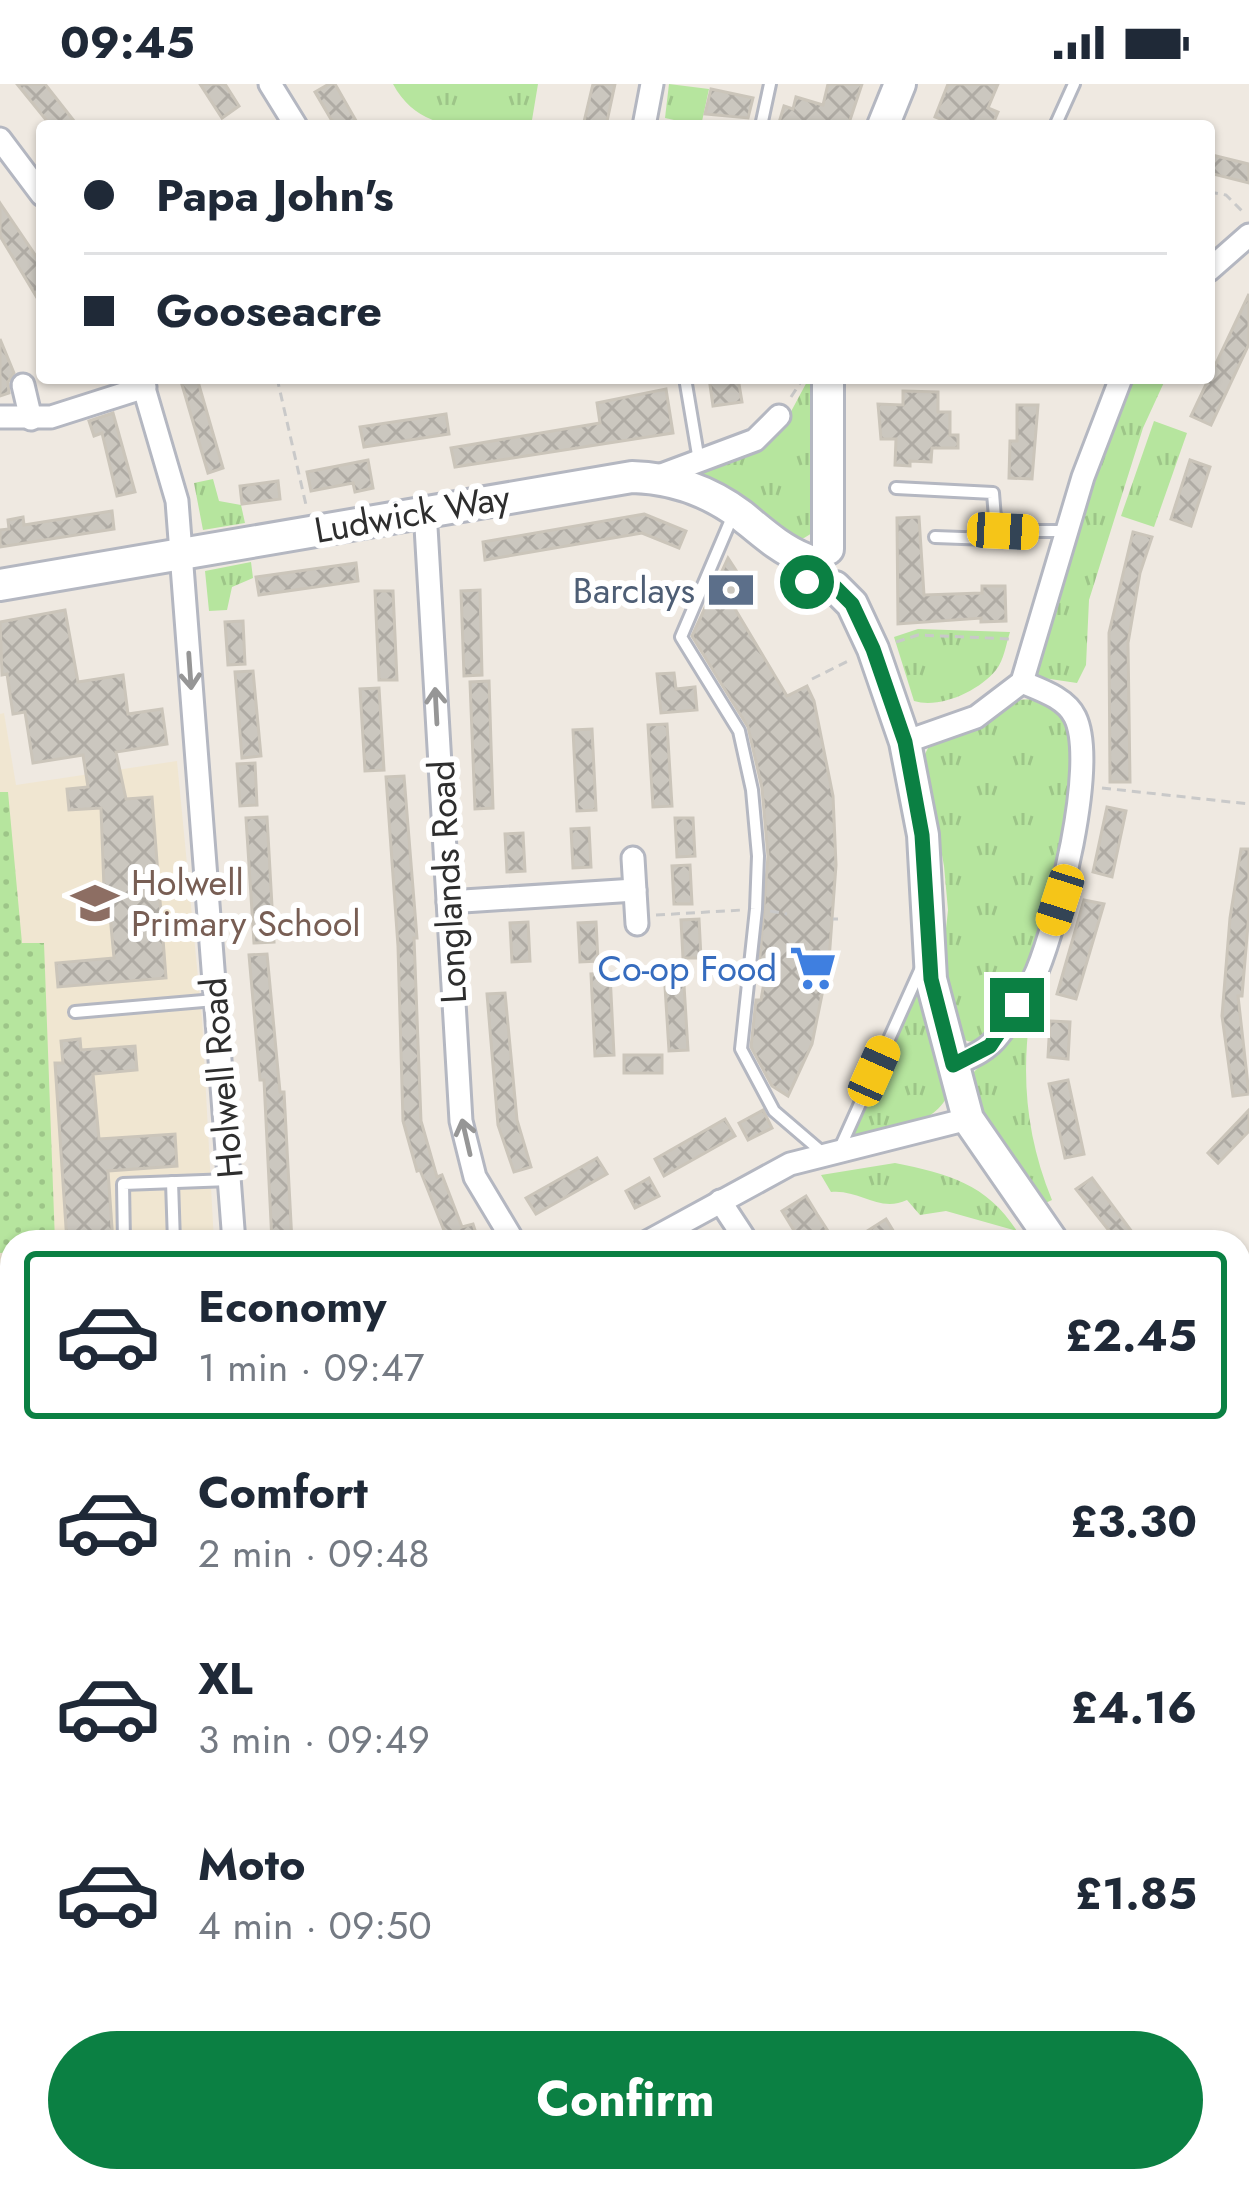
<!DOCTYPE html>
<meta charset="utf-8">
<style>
body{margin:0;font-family:Jost,sans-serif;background:#f6f6f7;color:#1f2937;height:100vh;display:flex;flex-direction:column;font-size:45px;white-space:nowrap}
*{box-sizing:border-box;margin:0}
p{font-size:39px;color:#747a83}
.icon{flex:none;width:66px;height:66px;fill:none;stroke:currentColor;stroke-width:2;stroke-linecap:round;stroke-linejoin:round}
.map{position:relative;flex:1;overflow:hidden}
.panel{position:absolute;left:0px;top:1146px;width:1251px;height:963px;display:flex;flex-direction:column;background:#fff;border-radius:36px 36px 0 0;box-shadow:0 3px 9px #0004}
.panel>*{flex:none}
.banner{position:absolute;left:36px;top:36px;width:1179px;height:264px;border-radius:12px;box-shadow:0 3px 9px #0004;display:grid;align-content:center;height:264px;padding:0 48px;background:#fff}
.end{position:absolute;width:54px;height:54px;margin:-27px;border:15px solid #0b8043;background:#fff;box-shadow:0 0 0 6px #fff}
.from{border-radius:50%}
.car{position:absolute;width:36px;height:72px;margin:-36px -18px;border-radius:15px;box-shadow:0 0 9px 3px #0007;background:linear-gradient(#f5c518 24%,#345 0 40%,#f5c518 0 76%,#345 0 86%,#f5c518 0)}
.banner b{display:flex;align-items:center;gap:42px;height:114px;font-size:45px}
.banner b+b{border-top:3px solid #e0e1e3}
.banner i{width:30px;height:30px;background:#1f2937}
ul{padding:21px 0 0;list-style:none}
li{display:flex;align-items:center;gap:36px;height:168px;margin:0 24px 18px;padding:0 24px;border:6px solid transparent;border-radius:12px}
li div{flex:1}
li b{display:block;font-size:45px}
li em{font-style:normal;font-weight:700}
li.selected{border-color:#0b8043}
li>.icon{width:108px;height:108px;stroke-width:1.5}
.cta{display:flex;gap:24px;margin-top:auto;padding:24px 48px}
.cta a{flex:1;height:138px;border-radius:72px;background:#0b8043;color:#fff;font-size:48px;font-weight:700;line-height:138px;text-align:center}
.status{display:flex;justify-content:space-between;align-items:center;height:84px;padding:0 60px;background:#fff;direction:ltr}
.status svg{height:33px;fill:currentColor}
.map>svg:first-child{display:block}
</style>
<div class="status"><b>09:45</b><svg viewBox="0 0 49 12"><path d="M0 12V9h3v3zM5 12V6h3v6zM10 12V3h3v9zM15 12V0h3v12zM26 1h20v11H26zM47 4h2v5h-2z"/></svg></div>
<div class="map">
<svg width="1249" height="2108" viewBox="0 0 1249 2108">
<defs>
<pattern id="grass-tufts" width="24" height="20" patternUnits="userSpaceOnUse" patternTransform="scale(3)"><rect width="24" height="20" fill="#b6e59e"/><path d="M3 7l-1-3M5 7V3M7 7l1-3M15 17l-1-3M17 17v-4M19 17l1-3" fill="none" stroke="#9dc588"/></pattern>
<pattern id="park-dots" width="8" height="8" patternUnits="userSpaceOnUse" patternTransform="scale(3)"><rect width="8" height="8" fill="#b6e59e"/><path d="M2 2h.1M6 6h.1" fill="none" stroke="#9dc588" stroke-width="1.8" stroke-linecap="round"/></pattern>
<pattern id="building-cross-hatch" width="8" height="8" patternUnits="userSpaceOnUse" patternTransform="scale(3)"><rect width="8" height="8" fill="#cbc7bf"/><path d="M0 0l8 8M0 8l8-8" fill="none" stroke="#afaba4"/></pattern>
</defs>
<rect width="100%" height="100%" fill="#efe9e1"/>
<g fill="#f0e6d1">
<polygon points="4,629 16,701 177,677 202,935 214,1158 12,1158 12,1179 0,1179 0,630"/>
<polygon points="1239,1945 1249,1954 1249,2108 1044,2108 1033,2097 1239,2097"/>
</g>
<g fill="url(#grass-tufts)">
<path d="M393 0H538L531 42C478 42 422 54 393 0Z"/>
<polygon points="669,0 709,5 701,42 665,34"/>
<polygon points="809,294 822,294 817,446 804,454 791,455 692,395 694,389 787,335"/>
<polygon points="1129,294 1166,294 1143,344 1089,516 1086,581 1077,599 1030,592 1088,395"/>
<polygon points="1154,337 1187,349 1154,443 1121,432"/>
<polygon points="213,395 219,417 241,421 245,439 203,446 194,399"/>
<polygon points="251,478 253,494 232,503 227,526 209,527 205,487"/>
<path d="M918 545 1010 548C1006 560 1004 576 996 586 979 607 940 625 914 617L894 553Z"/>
<path d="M1033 615C1048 620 1064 626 1070 642 1089 691 1034 940 980 957 970 960 962 955 954 950L941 891 948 826 944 782 924 672 930 660 941 653 963 649 988 637 1017 616Z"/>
<path d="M920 897 949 1007C938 1044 883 1045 851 1054Z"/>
<path d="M1022 928 1030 930C1021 997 1027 1054 1052 1116L1039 1122 980 1032 971 991 1002 959Z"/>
<path d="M895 1079C948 1090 986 1099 1017 1147L946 1127 920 1131 907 1116C879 1129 859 1105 831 1108L821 1091Z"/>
</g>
<g fill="url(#park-dots)">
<polygon points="0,708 8,708 22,859 44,859 55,1158 12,1158 12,1169 0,1169"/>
<polygon points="1239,1945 1249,1954 1249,2108 1129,2108 1119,2097 1239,2097"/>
</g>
<g fill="url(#building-cross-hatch)" stroke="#cbc5ba" stroke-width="3">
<polygon points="17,0 45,0 78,42 51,42"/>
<polygon points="200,0 225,0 239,22 222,34"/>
<polygon points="329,0 335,0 359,42 335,42 315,8"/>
<polygon points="593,0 615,0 606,42 583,42"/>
<polygon points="828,0 862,0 848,42 778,42 784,22 793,25 796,13 823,21"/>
<polygon points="948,0 998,0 988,24 998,28 992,42 972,38 970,42 958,42 935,33"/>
<polygon points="711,5 753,14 748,34 705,30"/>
<polygon points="1212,71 1249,80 1249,99 1209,89"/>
<polygon points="0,119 42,181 42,222 0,152"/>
<polygon points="1249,210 1249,260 1211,341 1191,332"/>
<polygon points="0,255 14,289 8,298 9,309 0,312"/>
<polygon points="180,294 197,294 223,384 208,389"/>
<polygon points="709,294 738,294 742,318 713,322"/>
<polygon points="666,305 673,349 455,383 451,364 600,339 597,319"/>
<polygon points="903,307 938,308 938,328 950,328 950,351 958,351 958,364 932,364 931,378 910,377 910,382 895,381 896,355 881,355 878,320 903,321"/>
<polygon points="1017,321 1038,321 1032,395 1009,394 1010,357 1017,357"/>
<polygon points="113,329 135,408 117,412 102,349 94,352 89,337"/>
<polygon points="446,330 449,350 364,363 360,343"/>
<polygon points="368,376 373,404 355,408 353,399 311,407 307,388"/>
<polygon points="1190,376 1210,383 1191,442 1171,435"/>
<polygon points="278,397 280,415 242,420 240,402"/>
<polygon points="112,427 114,445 0,463 0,446 9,445 8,436 23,433 24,441"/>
<polygon points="644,430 686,447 679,464 642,449 485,476 483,458"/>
<polygon points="919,433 924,511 982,509 982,502 1005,502 1006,537 981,538 981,534 898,540 897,434"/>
<polygon points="1133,448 1152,453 1140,489 1128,559 1130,698 1110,698 1109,549"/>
<polygon points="728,474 754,514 735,525 787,612 807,602 814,617 833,712 836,781 829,876 812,960 788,1012 772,1002 751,963 756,916 761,916 766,886 759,885 768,772 762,704 748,643 692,552"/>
<polygon points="356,479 358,497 259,511 256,493"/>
<polygon points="480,506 482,591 464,592 461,507"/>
<polygon points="375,507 393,507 397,596 379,596"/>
<polygon points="65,526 78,598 123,591 128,630 162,625 167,660 116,668 126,715 152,713 166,894 58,903 56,879 114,874 110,831 105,832 101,724 69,726 67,705 88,703 83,671 33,679 25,628 13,630 7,590 2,591 0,538"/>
<polygon points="243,537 245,580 228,581 225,538"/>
<polygon points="253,587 261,672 242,674 235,588"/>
<polygon points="674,589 676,605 695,603 697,626 661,629 657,590"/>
<polygon points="489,597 493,724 475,725 470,598"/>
<polygon points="379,604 384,686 365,687 360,605"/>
<polygon points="667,640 672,722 653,723 648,641"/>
<polygon points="592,645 596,726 577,727 573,646"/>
<polygon points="255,679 257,721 240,722 237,680"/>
<polygon points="404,692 417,854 414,854 421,1037 437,1093 442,1091 462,1143 473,1140 479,1158 427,1158 445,1149 420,1086 417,1087 403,1037 398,862 386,693"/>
<polygon points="1107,723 1126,727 1112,793 1093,788"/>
<polygon points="267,733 274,858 254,859 246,734"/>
<polygon points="675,734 693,734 695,772 677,773"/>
<polygon points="589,744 591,783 573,784 571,745"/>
<polygon points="523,749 525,787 507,788 505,750"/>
<polygon points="1241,765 1249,765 1249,829 1242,912 1238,912 1249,1010 1233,1012 1222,932 1230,834"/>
<polygon points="690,781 692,820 674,820 672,782"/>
<polygon points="1084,816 1104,820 1076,915 1057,910"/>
<polygon points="699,835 701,874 683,874 681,836"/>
<polygon points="528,838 530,877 512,878 510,839"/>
<polygon points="596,838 598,877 580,878 578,839"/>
<polygon points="267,870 280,1008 284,1008 292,1158 272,1158 264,996 260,996 249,871"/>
<polygon points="683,885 688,966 669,967 664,886"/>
<polygon points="610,889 614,971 595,972 591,890"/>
<polygon points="505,909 517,1036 531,1083 514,1088 498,1041 487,910"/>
<polygon points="1050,937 1070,938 1068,975 1048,973"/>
<polygon points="80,955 81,966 135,962 137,986 93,990 99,1055 175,1050 177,1082 108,1087 113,1158 67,1158 55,979 63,979 61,957"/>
<rect x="624" y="971" width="38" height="18"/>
<polygon points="1068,996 1084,1070 1065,1074 1049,1000"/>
<polygon points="763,1026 772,1044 748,1056 739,1039"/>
<polygon points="1249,1026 1249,1047 1218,1079 1208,1069"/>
<polygon points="725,1035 735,1052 664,1092 655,1075"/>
<polygon points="597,1074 607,1090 536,1130 526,1114"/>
<polygon points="649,1094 659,1112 635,1124 626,1107"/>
<polygon points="1092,1094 1132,1148 1118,1158 1076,1105"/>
<polygon points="806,1112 817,1130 835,1158 801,1158 782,1127"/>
<polygon points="886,1135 900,1158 850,1158"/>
</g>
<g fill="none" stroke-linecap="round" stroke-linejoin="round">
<defs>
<g id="lane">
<polyline points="761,42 770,0"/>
<polyline points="1055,42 1074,0"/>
<polyline points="685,294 699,377"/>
<polyline points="896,404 993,409 995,434 1003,447 1067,447"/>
<polyline points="733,431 681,553 739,647 752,706 758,772 756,825 741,965 774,1027 823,1069"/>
<polyline points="935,453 989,455 1003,447"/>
<polyline points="75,928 215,916"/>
<polyline points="840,1064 921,884"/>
<polyline points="172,1098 174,1158"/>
<polyline points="124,1158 123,1100 230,1096"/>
<polyline points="1239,1265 1249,1229"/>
</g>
<g id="street">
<polyline points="270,0 296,42"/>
<polyline points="644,42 652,0"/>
<polyline points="0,55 42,111"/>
<polyline points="1209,186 1249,151"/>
<polyline points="141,294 177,417 234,1158"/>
<polyline points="23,301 31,335"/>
<polyline points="0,333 51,333 145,303"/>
<polyline points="656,393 755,356 779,332"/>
<polyline points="425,426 461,1037 475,1093 514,1158"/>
<polyline points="905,658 976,633 1022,598 1083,393 1121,294"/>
<polyline points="633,774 637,840"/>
<polyline points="448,818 635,806"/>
<path d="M953 981C971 973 987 967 999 951 1013 933 1028 908 1037 887 1057 839 1098 680 1075 633 1066 614 1041 606 1022 598"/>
<polyline points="720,1117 747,1158"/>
<polyline points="647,1158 790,1080 968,1035"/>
<polyline points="0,1295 12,1295"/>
<polyline points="1239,1574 1249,1575"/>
<polyline points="0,1805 12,1780"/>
<polyline points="0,2029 12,2037"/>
<polyline points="465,2097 481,2108"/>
<polyline points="59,2108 66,2097"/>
<polyline points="673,2108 681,2097"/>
</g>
<g id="secondary">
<polyline points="883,42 900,0"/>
<polyline points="828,294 828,465"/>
<path d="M0 501 632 393C671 394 709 407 741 431 762 448 780 465 805 475"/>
<polyline points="835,503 852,520 873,565 905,658 923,751 931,895 968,1035 1053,1158"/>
<polyline points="1239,1290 1249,1292"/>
</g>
</defs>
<use href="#lane" stroke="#b4b7c1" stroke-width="16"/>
<use href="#street" stroke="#b4b7c1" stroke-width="27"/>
<use href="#secondary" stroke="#b4b7c1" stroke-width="36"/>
<g stroke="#c9c9c9" stroke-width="3" stroke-dasharray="9 6" stroke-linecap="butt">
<polyline points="1209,108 1226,111 1242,127"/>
<polyline points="277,294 306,421"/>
<polyline points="791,313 802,296"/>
<polyline points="896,558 918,551 1011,555"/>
<polyline points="812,595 848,577"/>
<polyline points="1102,704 1249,720"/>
<polyline points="770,827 787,830"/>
<polyline points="656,831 742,826"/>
<polyline points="833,835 838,835"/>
<polyline points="0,1603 12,1609"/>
<polyline points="92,2097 107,2108"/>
<polyline points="909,2097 919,2105 916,2108"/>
</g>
<use href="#lane" stroke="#fff" stroke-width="10"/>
<use href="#street" stroke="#fff" stroke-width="21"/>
<use href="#secondary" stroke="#fff" stroke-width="30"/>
</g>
<defs><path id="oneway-shaft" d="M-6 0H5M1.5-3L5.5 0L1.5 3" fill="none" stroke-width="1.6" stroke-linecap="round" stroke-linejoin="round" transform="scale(3)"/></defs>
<g stroke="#969696">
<use href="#oneway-shaft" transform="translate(190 587) rotate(86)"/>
<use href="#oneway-shaft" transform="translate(436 622) rotate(-93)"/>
<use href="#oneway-shaft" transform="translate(466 1053) rotate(-103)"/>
</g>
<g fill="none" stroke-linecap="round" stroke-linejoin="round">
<polyline stroke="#0b8043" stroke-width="15" points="807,498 817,506 835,503 852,520 873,565 905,658 922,751 931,895 953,981 990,962 1017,921"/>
</g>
<defs>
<symbol id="bank-bare" viewBox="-9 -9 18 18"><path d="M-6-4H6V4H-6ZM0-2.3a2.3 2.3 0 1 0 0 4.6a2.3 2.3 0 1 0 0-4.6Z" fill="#5c6f8a" stroke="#fff" stroke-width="2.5" paint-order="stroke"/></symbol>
<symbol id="school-bare" viewBox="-9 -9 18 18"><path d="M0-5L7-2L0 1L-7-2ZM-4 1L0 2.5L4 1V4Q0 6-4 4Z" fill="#8d6e63" stroke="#fff" stroke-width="2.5" paint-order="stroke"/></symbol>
<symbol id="supermarket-bare" viewBox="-9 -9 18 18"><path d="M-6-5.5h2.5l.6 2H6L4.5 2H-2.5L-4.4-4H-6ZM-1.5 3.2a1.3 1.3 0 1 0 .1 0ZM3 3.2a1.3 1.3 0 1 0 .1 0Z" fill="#3f7fe0" stroke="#fff" stroke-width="2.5" paint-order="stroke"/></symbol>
</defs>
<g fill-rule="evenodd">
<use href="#bank-bare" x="698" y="473" width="66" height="66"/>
<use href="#school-bare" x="62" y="786" width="66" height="66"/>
<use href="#supermarket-bare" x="780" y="851" width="66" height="66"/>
</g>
<g text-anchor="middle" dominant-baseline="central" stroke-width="12" stroke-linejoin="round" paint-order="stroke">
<g font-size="36" fill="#2e2e2e" stroke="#fff">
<text transform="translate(412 429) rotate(-10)">Ludwick Way</text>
<text transform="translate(447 798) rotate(-93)">Longlands Road</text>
<text transform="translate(221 994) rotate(-95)">Holwell Road</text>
</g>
<g font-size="36" fill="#4e5e75" stroke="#fff" text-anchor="end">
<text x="695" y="506">Barclays</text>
</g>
<g font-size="36" fill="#785e54" stroke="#fff" text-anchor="start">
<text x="131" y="798">Holwell<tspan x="131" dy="41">Primary School</tspan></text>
</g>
<g font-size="36" fill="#366cbe" stroke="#fff" text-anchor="end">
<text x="777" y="884">Co-op Food</text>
</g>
</g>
</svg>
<i class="end from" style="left:807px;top:498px"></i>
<i class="end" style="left:1017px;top:921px"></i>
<i class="car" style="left:1003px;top:447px;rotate:93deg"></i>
<i class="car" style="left:1060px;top:816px;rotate:198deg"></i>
<i class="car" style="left:874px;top:987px;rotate:24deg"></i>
<div class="banner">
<b><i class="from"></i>Papa John's</b>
<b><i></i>Gooseacre</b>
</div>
<section class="panel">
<ul>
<li class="selected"><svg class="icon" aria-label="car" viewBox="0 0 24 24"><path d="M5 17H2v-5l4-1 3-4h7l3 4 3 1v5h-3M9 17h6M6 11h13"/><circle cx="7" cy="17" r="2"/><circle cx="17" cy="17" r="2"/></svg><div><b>Economy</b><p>1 min · 09:47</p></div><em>£2.45</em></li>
<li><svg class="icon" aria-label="car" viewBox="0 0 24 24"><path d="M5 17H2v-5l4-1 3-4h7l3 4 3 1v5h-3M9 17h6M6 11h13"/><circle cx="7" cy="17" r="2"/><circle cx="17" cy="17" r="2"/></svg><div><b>Comfort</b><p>2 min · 09:48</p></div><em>£3.30</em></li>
<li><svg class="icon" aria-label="car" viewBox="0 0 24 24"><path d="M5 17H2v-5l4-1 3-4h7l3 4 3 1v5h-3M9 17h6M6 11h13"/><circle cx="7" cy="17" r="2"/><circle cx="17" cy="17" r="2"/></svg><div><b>XL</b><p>3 min · 09:49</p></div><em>£4.16</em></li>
<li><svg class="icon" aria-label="car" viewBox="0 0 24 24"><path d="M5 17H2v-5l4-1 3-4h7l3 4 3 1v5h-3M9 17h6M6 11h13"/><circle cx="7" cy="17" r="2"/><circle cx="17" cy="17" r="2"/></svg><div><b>Moto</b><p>4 min · 09:50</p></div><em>£1.85</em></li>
</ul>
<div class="cta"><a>Confirm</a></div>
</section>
</div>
